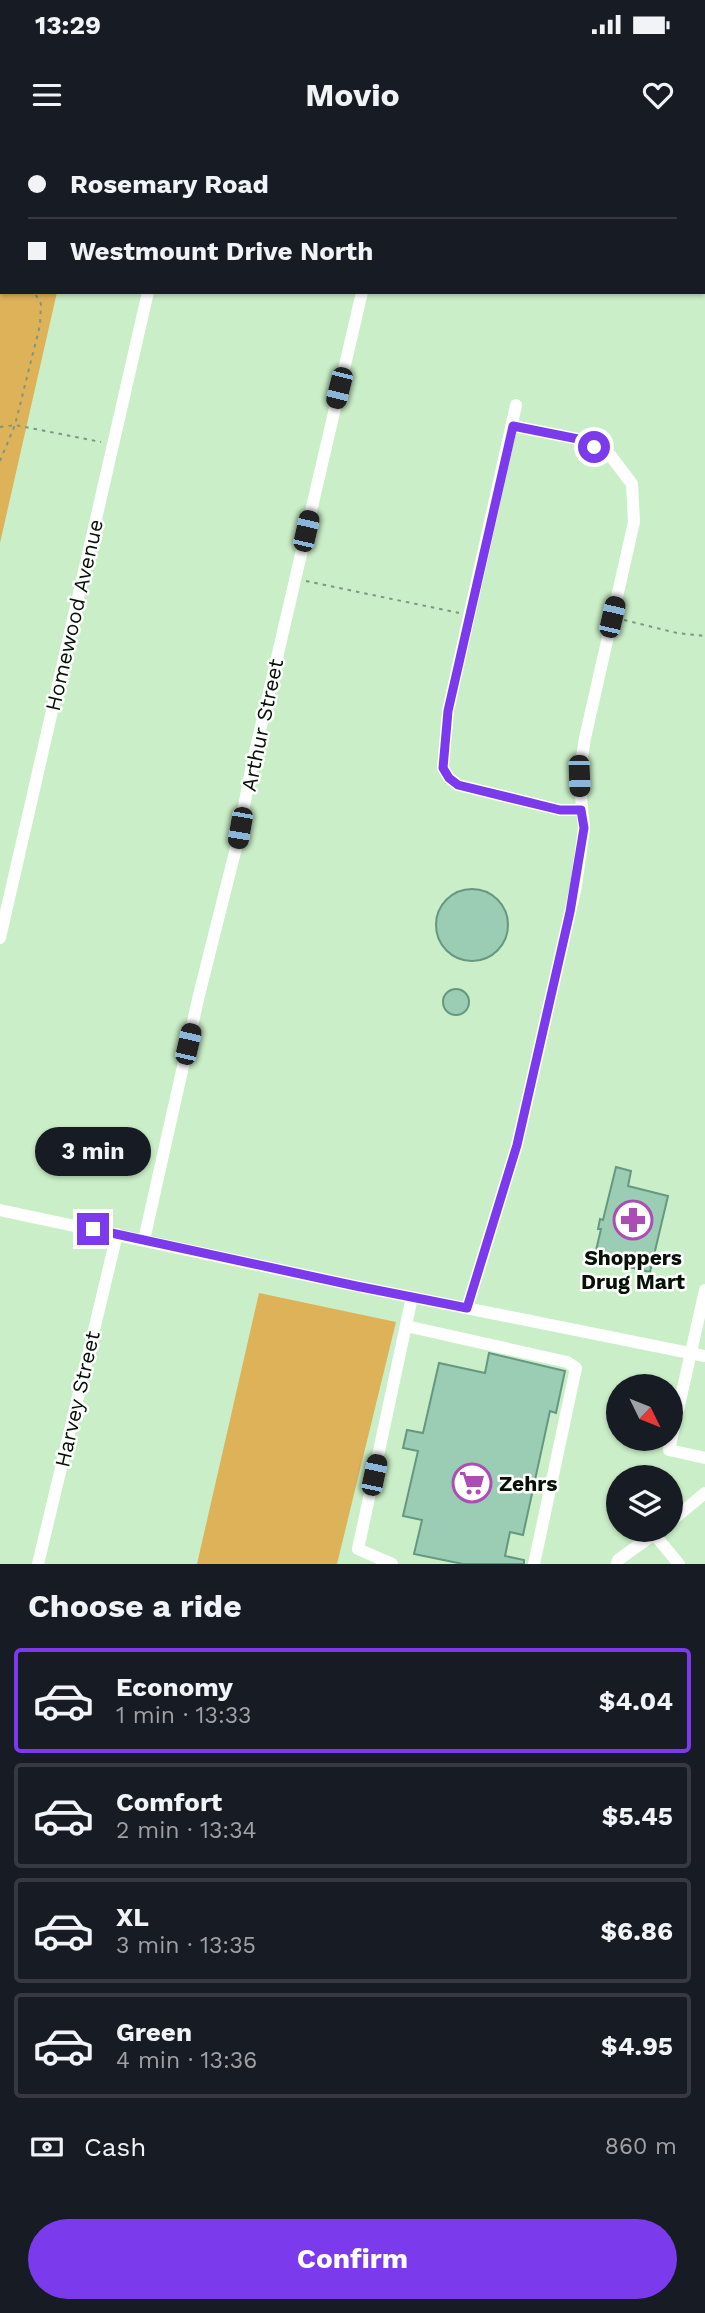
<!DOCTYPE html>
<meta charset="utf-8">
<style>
body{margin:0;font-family:"Work Sans",sans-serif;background:#20242c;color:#f1f3f6;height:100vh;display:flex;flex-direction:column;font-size:26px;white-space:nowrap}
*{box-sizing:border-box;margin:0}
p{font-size:23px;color:#9ea1a6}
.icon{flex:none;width:38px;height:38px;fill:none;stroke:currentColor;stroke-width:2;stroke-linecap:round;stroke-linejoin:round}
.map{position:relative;height:1424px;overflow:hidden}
.details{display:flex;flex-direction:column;background:#171b24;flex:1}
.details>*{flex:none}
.banner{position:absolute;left:0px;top:0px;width:705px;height:154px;box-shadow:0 2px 5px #0004;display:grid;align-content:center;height:154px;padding:0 28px;background:#171b24}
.needle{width:46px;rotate:133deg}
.buttons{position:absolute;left:606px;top:1234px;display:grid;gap:14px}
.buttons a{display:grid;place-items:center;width:77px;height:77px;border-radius:50%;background:#171b24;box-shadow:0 2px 5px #0004;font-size:35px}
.end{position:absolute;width:32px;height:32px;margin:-16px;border:9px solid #7c3aed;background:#fff;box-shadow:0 0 0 4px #fff}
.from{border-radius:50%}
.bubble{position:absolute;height:49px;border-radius:24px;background:#171b24;box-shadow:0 2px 5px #0004;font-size:23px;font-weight:700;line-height:49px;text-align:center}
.car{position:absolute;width:21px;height:42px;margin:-21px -10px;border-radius:9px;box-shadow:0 0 5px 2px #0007;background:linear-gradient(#222 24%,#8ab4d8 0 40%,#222 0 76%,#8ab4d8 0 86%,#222 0)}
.banner b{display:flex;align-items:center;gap:24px;height:66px;font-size:26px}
.banner b+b{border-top:2px solid #363941}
.banner i{width:18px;height:18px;background:#f1f3f6}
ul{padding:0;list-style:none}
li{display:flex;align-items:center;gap:21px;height:105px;margin:0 14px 10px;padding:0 14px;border:4px solid #363941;border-radius:7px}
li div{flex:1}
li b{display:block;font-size:26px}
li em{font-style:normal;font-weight:700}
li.on{border-color:#7c3aed}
li>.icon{width:63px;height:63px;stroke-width:1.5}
h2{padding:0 28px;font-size:32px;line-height:84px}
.pay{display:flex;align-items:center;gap:18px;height:77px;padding:0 28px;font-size:26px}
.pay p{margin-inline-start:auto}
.primary-button{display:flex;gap:14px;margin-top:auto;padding:14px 28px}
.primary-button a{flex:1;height:80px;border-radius:42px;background:#7c3aed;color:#fff;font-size:28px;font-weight:700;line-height:80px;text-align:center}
.status{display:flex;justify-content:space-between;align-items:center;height:49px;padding:0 35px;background:#171b24;direction:ltr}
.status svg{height:19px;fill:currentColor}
header{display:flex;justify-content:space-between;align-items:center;height:91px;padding:0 28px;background:#171b24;font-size:32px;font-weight:700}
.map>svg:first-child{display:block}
</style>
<div class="status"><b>13:29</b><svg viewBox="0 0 49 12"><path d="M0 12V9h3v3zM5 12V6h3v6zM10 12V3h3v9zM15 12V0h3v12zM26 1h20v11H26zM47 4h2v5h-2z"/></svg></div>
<header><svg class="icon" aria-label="menu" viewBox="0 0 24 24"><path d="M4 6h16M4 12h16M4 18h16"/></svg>Movio<svg class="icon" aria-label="heart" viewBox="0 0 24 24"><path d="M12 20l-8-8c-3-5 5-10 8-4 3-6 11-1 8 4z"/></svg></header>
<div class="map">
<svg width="705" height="1424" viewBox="0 0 705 1424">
<rect width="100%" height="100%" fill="#caeec8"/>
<g fill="#deb259">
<polygon points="0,0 107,2 2,2 2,152 57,152 0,403"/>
<polygon points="259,1153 396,1182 337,1424 197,1424"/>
</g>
<g fill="#9bcdb4" stroke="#669780" stroke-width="2">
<circle cx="472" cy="785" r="36"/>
<circle cx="456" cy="862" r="13"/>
<polygon points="616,1027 631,1031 628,1046 668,1056 650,1132 594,1119 601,1089 598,1089 600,1079 603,1080"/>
<polygon points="489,1213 565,1231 556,1273 550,1271 523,1395 510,1392 505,1416 524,1420 524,1424 463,1424 414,1414 422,1380 403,1376 418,1311 403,1308 407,1290 423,1293 439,1223 485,1233"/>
</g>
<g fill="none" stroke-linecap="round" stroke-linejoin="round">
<g stroke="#7d987c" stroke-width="2" stroke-dasharray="3.5 5" stroke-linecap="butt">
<polyline points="64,0 66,2"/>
<polyline points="0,117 2,119"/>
<polyline points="0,134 2,132"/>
<polyline points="0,287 15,285 101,302"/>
<polyline points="0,321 15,285 40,185 41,164 34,152"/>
<polyline points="306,441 459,473"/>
<polyline points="624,480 677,493 705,496"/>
</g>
<g stroke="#fff" stroke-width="12">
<polyline points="183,2 183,0"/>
<polyline points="397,2 398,0"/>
<polyline points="516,265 448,571 443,628 449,638 458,645 560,670 581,670"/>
<polyline points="0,798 148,152"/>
<polyline points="0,1070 356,1146 705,1216"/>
<polyline points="144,1100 199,855 236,708 252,625 362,152"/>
<polyline points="705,1150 669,1310 705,1318"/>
<polyline points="467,1168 517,1005 576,746 584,688 579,636 585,598 634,382 632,344 610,315 578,299 513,286"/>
<polyline points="406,1186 567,1222 576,1228 534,1424"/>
<polyline points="670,1382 705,1353"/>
<polyline points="654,1394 679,1424"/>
<polyline points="38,1424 117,1094"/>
<polyline points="392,1424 358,1409 412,1157"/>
<polyline points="617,1424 618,1420 660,1390"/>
</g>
</g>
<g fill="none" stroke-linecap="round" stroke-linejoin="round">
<polyline stroke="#7c3aed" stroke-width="9" points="93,1089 356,1146 467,1168 517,1005 570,772 584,688 581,670 560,670 458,645 449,638 443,628 448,571 513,286 578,299 594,307"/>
</g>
<defs>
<symbol id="pharmacy-ring" viewBox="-11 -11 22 22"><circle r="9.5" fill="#fff" stroke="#ac4db6" stroke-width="1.5"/><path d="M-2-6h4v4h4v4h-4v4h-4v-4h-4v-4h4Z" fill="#ac4db6"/></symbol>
<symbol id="supermarket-ring" viewBox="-11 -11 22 22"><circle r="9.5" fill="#fff" stroke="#ac4db6" stroke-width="1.5"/><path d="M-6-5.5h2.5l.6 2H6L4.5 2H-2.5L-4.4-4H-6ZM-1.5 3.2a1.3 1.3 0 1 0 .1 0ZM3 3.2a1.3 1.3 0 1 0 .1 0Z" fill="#ac4db6"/></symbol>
</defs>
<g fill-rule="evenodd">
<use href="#pharmacy-ring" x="611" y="1058" width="44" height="44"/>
<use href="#supermarket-ring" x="450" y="1321" width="44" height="44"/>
</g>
<g text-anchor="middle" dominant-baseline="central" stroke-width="5" stroke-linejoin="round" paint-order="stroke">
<g font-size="21" fill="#061206" stroke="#fff">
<text transform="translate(74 475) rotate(-77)">Homewood Avenue</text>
<text transform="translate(262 585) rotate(-78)">Arthur Street</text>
<text transform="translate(77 1259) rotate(-77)">Harvey Street</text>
</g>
<g font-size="21" font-weight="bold" fill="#061206" stroke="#fff">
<text x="633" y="1117">Shoppers<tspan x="633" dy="24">Drug Mart</tspan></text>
<text x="499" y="1343" text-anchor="start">Zehrs</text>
</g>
</g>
</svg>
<div class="buttons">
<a><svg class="needle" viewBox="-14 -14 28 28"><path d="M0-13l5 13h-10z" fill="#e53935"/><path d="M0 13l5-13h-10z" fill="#9ea1a6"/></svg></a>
<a><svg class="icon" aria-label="layers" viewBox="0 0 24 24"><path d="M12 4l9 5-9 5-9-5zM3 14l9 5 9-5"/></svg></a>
</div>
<i class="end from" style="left:594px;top:307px"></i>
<i class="end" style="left:93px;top:1089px"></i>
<div class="bubble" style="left:35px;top:987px;width:116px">3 min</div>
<i class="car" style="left:339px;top:248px;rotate:194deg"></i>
<i class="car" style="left:306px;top:391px;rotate:13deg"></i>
<i class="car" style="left:612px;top:477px;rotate:13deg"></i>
<i class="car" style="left:579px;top:636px;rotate:178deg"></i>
<i class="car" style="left:240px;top:688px;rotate:190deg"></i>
<i class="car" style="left:188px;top:904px;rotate:13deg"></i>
<i class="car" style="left:374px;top:1335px;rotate:12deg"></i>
<div class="banner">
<b><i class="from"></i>Rosemary Road</b>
<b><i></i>Westmount Drive North</b>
</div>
</div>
<section class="details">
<h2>Choose a ride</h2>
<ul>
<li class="on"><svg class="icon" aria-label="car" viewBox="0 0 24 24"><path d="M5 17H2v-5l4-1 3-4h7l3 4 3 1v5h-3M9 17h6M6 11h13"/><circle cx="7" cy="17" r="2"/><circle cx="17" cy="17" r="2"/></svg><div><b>Economy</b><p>1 min · 13:33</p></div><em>$4.04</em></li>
<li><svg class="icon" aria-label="car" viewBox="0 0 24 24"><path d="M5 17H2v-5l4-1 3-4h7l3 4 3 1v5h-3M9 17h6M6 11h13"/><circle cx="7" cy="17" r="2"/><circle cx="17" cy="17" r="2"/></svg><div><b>Comfort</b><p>2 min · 13:34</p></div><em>$5.45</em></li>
<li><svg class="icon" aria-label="car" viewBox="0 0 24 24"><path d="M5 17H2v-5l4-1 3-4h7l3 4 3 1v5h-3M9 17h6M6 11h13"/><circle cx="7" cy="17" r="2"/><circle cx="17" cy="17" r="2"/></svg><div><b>XL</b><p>3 min · 13:35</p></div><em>$6.86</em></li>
<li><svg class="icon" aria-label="car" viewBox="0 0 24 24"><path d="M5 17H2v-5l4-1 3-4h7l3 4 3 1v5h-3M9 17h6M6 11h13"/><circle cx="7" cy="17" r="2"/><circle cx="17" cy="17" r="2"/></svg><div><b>Green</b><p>4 min · 13:36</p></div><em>$4.95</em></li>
</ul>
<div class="pay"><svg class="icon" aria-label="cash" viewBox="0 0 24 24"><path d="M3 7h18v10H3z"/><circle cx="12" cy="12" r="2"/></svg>Cash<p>860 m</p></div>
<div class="primary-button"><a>Confirm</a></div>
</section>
